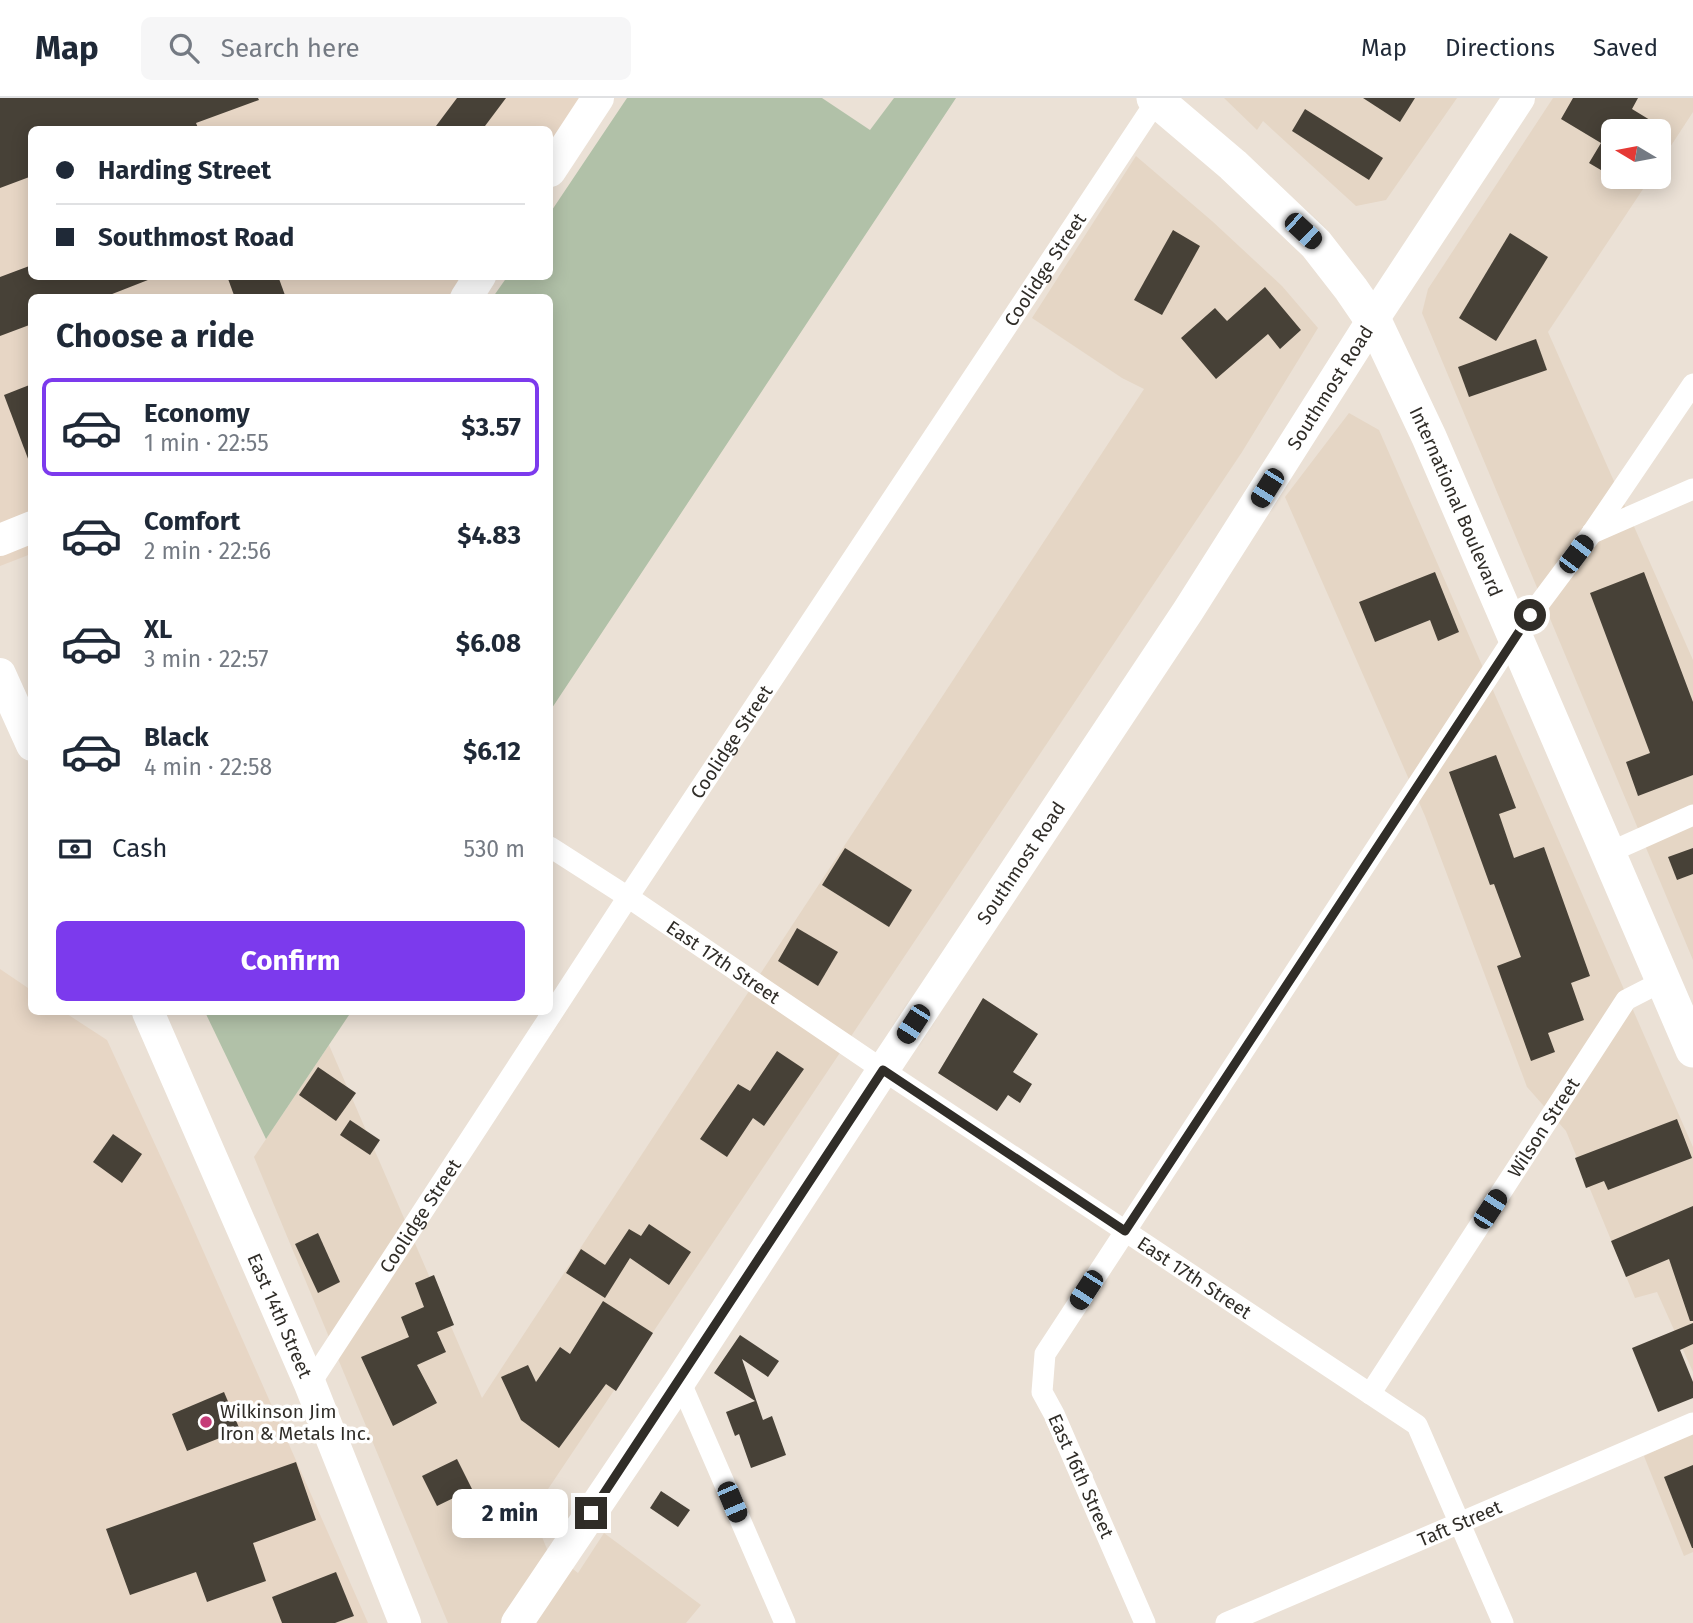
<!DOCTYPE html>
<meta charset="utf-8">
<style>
body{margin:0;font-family:"Fira Sans",sans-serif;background:#f6f6f7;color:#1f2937;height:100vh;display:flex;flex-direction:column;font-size:26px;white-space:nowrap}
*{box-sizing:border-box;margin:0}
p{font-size:23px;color:#747a83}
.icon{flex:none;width:38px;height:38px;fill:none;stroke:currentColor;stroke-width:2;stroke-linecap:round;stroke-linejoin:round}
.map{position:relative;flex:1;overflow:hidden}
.details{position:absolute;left:28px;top:196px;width:525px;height:721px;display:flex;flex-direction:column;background:#fff;border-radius:10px;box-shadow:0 4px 18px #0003}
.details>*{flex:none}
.top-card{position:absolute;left:28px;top:28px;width:525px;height:154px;border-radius:10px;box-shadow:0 4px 18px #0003;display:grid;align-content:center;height:154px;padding:0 28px;background:#fff}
.needle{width:46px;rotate:280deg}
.fabs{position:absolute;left:1601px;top:21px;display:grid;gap:14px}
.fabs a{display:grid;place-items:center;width:70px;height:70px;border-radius:10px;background:#fff;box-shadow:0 4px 18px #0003;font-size:35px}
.end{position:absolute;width:32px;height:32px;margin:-16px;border:9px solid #302d28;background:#fff;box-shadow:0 0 0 4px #fff}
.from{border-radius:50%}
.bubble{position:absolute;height:49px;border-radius:10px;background:#fff;box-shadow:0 4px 18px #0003;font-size:23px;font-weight:700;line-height:49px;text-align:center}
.car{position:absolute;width:21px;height:42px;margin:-21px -10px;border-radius:9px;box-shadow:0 0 5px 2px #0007;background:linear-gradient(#222 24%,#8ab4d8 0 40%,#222 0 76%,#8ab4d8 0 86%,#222 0)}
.top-card b{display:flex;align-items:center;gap:24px;height:66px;font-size:26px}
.top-card b+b{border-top:2px solid #e0e1e3}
.top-card i{width:18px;height:18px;background:#1f2937}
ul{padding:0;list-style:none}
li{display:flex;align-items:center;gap:21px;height:98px;margin:0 14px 10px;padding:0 14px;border:4px solid transparent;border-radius:10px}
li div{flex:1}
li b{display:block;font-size:26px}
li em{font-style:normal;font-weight:700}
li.on{border-color:#7c3aed}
li>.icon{width:63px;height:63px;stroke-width:1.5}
h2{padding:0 28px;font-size:32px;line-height:84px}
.pay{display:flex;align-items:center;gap:18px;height:77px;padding:0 28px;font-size:26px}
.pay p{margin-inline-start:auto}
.cta{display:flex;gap:14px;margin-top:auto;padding:14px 28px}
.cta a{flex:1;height:80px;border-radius:10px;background:#7c3aed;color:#fff;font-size:28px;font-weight:700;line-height:80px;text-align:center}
header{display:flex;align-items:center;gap:42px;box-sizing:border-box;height:98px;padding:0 35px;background:#fff;border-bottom:2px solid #e0e1e3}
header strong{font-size:33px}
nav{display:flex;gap:38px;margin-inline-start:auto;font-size:24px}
.search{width:490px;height:63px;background:#f6f6f7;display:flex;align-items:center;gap:18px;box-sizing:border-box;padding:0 24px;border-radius:10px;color:#747a83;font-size:26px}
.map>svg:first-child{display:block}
</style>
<header>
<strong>Map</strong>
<div class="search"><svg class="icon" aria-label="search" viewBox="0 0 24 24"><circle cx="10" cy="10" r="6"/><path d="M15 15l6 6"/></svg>Search here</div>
<nav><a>Map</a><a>Directions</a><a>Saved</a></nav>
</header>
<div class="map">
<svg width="1693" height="1525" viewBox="0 0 1693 1525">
<rect width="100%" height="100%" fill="#ebe1d6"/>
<g fill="#e5d6c5">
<polygon points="1224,0 1457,0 1386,102 1356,108 1263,23 1257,32"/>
<polygon points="1553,0 1693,0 1693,14 1659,66 1659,33 1614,33 1614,79 1651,79 1548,234 1693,562 1693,862 1422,215 1428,191"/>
<polygon points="1136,58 1212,123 1282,188 1318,230 1242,354 532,1415 547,1451 578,1475 604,1435 701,1507 686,1525 448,1525 254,1059 329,947 482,1300 1144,291 1122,280 1032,220"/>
<polygon points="1349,315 1379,332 1693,1049 1693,1274 1657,1194 1635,1200 1566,1033 1527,989 1425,718 1285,399"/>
<polygon points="1693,1335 1693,1454 1684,1458 1644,1358"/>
</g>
<g fill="#e7d6c5">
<polygon points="0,0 584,0 550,53 550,32 32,32 32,178 467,179 454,200 32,200 31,456 0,468"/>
<polygon points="0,871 31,892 32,914 64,914 107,942 182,1105 368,1525 0,1525"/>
</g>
<g fill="#b1c1a8">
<polygon points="627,0 822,0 870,32 894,0 956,0 550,613 550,200 493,199 507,179 550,178 550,115"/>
<polygon points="205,914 351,914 266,1041"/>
</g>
<g fill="#474137">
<polygon points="0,0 258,0 259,2 196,25 199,32 32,32 32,78 0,90"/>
<polygon points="457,0 506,0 482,32 433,32"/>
<polygon points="1363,0 1415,0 1400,24"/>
<polygon points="1573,0 1638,0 1632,11 1650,22 1643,33 1614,33 1614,62 1606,75 1589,65 1601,45 1561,21"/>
<polygon points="1305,11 1383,60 1369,82 1292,33"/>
<polygon points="1173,132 1200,148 1162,217 1134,202"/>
<polygon points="1510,135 1548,159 1496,243 1459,220"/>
<polygon points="32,167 32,178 153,180 102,200 32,200 32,226 0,238 0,179"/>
<polygon points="227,178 278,178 286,200 235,200"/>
<polygon points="1265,189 1301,232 1280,251 1268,236 1216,281 1181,240 1215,210 1227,223"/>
<polygon points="1536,241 1547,272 1469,299 1458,269"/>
<polygon points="32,286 32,365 30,366 4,297"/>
<polygon points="1435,474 1459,534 1438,543 1430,522 1375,544 1359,504"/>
<polygon points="1644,474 1693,604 1693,677 1638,698 1626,664 1650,655 1590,495"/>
<polygon points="1496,657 1516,710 1499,716 1514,760 1544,749 1590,878 1571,885 1584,922 1548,935 1555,954 1531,963 1497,868 1521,859 1494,786 1490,787 1449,674"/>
<polygon points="845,750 912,792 889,829 822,787"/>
<polygon points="1693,750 1693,776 1677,782 1668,759"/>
<polygon points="797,830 838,854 818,888 778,863"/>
<polygon points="983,900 1038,936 1013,974 1032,986 1020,1005 1008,997 997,1013 938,975"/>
<polygon points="777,953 804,971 764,1028 753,1020 727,1059 700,1041 738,986 750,993"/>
<polygon points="318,969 356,995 336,1023 299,997"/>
<polygon points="1677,1021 1692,1060 1608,1092 1604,1083 1586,1090 1575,1060"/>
<polygon points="350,1022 380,1042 370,1057 340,1037"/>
<polygon points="113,1036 142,1056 122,1085 93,1064"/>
<polygon points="1693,1108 1693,1223 1690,1223 1669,1161 1626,1179 1611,1143"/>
<polygon points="649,1126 691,1154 669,1187 630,1160 605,1200 566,1175 581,1151 605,1167 629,1131 641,1138"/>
<polygon points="318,1135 340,1184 318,1195 295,1146"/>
<polygon points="434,1177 454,1227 437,1234 446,1254 417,1267 437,1305 393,1328 361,1259 409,1239 401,1219 424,1209 415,1185"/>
<polygon points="603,1203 653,1235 616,1293 606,1286 559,1350 521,1322 501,1279 528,1267 536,1284 560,1249 570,1256"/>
<polygon points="1693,1225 1693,1246 1680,1252 1693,1284 1693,1300 1658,1314 1632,1250"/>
<polygon points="740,1237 779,1263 768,1279 742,1261 763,1322 772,1318 786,1357 751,1370 739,1336 735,1338 726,1314 755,1303 714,1275"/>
<polygon points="224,1294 240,1332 187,1353 172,1316"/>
<polygon points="457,1361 472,1391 437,1408 422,1378"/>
<polygon points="296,1364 316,1422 253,1445 266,1483 207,1504 196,1474 130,1497 106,1431"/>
<polygon points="1693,1367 1693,1450 1692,1450 1664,1379"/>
<polygon points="661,1393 690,1412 678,1429 650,1410"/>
<polygon points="336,1474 354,1518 335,1525 282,1525 272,1499"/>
</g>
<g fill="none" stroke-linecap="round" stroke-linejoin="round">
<g stroke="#fff" stroke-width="21">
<polyline points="1592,435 1693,391"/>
<path id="s1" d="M550 749 628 799 883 972 1417 1327 1503 1525"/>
<polyline points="1608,755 1693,717"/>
<polyline points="680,1283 785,1525"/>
<path id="s2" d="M310 1286 628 799 1157 2"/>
<path id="s3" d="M1370 1296 1626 902 1663 883"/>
<polyline points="1145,1525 1054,1316 1042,1294 1045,1256 1515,538 1592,435 1693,286"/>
<path id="s4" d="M1226 1525 1693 1325"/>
</g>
<g stroke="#fff" stroke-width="32">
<polyline points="550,73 598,0"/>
<polyline points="466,200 480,178"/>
<polyline points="0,442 32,429"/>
<polyline points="0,576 32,647"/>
<path id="s5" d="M148 914 310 1286 405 1525"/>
<path id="s6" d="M517 1525 680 1283 883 972 1188 513 1372 223 1519 0"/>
</g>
<path stroke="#fff" stroke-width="35" id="s7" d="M1154 0 1233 67 1316 146 1351 191 1377 229 1429 339 1693 952"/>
</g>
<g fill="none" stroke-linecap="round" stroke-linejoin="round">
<polyline stroke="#302d28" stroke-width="9" points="591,1415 883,972 1125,1133 1530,517"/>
</g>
<circle fill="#c63d79" stroke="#fff" stroke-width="2.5" cx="206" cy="1324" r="7"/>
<g text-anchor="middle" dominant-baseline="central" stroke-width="7" stroke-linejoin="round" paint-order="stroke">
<g font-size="19" fill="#302d28" stroke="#fff">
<text stroke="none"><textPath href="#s2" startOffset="1335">Coolidge Street</textPath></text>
<text stroke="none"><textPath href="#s6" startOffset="1479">Southmost Road</textPath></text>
<text stroke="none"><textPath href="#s7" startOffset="513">International Boulevard</textPath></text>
<text stroke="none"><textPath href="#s2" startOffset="768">Coolidge Street</textPath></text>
<text stroke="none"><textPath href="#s6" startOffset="912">Southmost Road</textPath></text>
<text stroke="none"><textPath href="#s1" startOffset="208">East 17th Street</textPath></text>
<text stroke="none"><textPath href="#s3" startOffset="318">Wilson Street</textPath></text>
<text stroke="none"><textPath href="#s2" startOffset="201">Coolidge Street</textPath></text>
<text stroke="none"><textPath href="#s1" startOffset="775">East 17th Street</textPath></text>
<text stroke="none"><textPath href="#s5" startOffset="331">East 14th Street</textPath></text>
<text transform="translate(1081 1378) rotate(66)">East 16th Street</text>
<text stroke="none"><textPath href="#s4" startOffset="254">Taft Street</textPath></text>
</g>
<g font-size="19" fill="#302d28" stroke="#fff" text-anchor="start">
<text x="220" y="1313">Wilkinson Jim<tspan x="220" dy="22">Iron &amp; Metals Inc.</tspan></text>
</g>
</g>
</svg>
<div class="fabs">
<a><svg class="needle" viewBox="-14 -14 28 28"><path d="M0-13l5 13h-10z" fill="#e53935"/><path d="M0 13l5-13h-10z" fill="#747a83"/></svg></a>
</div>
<i class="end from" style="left:1530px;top:517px"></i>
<i class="end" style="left:591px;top:1415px"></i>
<div class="bubble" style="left:452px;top:1391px;width:116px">2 min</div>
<i class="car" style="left:1303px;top:133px;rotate:133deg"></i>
<i class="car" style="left:1267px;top:390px;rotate:212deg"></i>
<i class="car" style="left:1576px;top:456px;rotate:37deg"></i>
<i class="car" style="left:913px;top:926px;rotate:213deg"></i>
<i class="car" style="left:1490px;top:1111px;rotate:33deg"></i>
<i class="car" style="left:1086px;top:1192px;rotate:213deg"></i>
<i class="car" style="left:732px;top:1404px;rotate:157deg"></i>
<div class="top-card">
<b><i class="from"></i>Harding Street</b>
<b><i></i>Southmost Road</b>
</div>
<section class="details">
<h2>Choose a ride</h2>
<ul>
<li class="on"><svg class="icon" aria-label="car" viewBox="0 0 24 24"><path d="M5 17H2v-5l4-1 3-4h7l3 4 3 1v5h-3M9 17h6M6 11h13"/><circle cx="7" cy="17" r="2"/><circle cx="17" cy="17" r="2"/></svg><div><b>Economy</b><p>1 min · 22:55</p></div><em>$3.57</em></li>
<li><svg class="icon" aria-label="car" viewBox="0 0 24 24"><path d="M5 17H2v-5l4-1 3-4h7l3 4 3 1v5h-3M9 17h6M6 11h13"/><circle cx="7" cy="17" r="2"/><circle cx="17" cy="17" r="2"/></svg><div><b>Comfort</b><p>2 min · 22:56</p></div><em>$4.83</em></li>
<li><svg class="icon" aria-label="car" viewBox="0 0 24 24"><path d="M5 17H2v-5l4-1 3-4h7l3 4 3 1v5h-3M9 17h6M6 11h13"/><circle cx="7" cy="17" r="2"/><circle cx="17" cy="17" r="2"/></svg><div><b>XL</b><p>3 min · 22:57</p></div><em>$6.08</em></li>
<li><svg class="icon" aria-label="car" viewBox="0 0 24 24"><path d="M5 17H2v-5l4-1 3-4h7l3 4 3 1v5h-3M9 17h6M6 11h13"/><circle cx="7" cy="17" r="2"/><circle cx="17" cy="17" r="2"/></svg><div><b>Black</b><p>4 min · 22:58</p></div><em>$6.12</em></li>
</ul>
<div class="pay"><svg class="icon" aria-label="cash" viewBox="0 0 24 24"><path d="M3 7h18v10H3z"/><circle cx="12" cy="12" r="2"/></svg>Cash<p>530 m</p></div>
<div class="cta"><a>Confirm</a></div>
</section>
</div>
